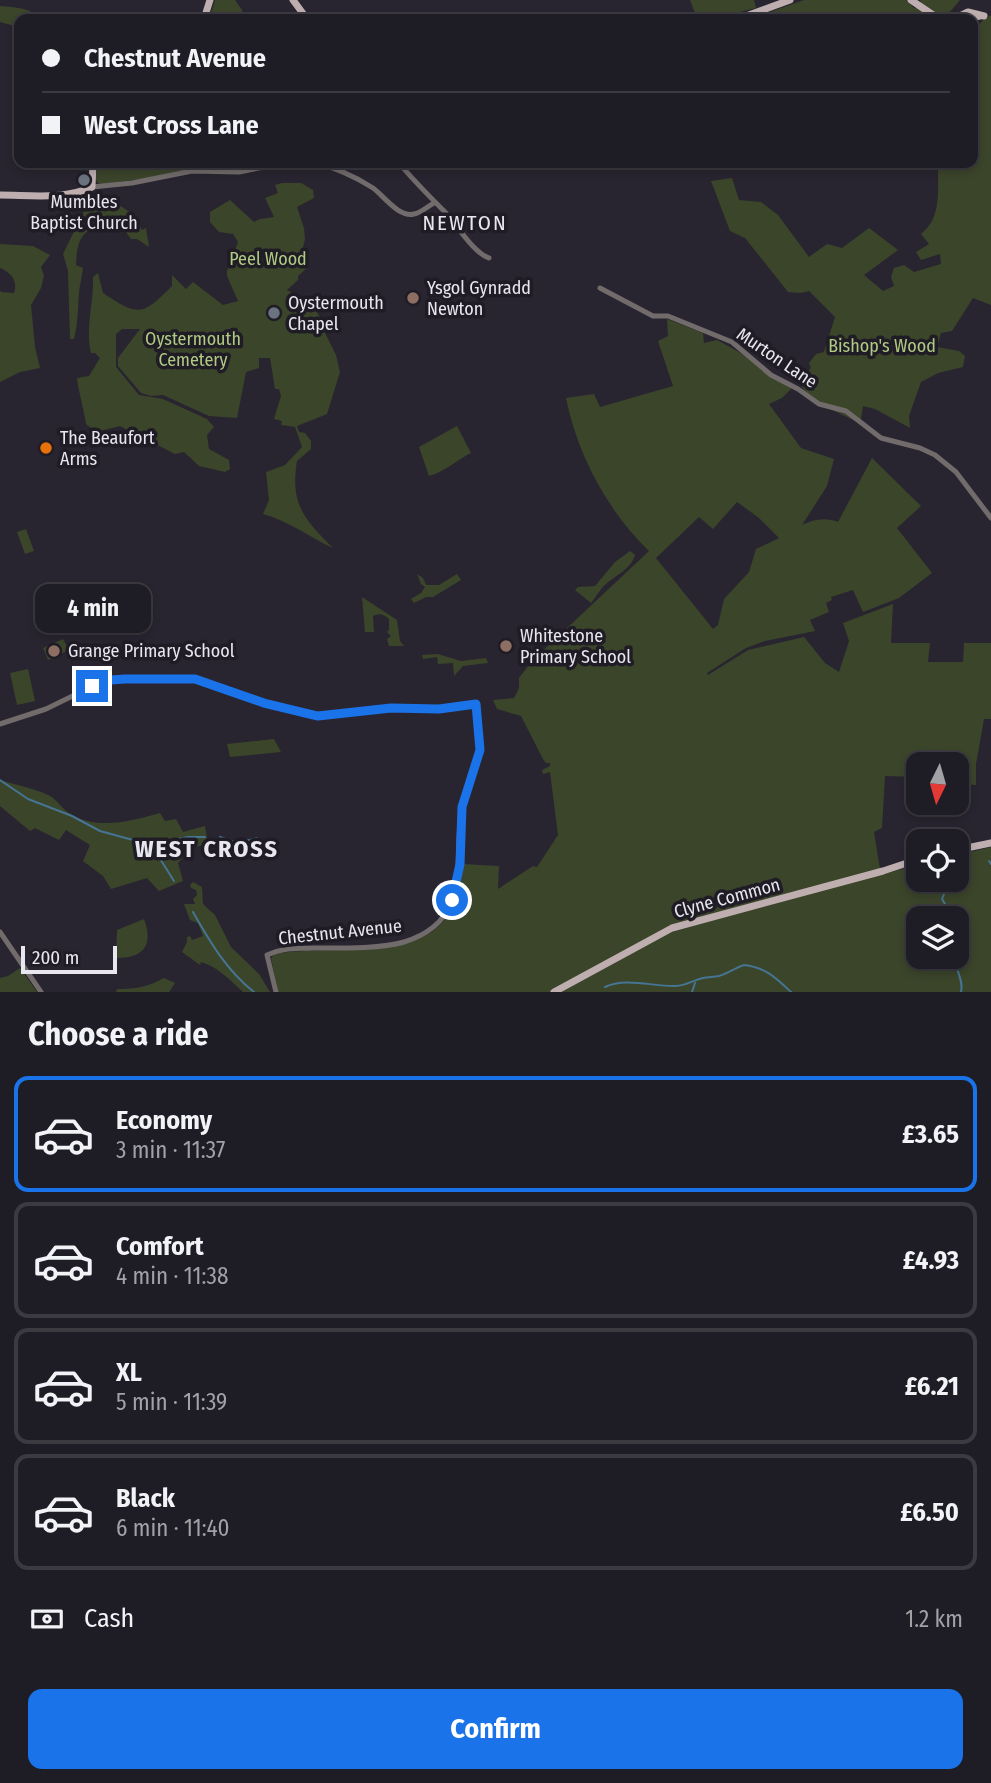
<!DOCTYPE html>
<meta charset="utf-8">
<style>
body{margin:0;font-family:"Fira Sans Condensed",sans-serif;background:#26252c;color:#f1f3f6;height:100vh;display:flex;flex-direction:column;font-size:26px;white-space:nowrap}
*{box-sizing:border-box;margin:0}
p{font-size:23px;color:#a1a1a6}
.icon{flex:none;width:38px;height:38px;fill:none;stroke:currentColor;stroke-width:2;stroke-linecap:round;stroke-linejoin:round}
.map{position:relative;height:992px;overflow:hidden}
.side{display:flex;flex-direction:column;background:#1e1c24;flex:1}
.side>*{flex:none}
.hud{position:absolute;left:14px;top:14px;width:964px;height:154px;border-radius:14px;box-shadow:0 4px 10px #0003,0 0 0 2px #3c3a41;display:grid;align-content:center;height:154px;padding:0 28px;background:#1e1c24}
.needle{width:46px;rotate:185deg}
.buttons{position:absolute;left:906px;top:752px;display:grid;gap:14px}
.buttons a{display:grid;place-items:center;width:63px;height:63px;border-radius:14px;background:#1e1c24;box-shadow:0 4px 10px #0003,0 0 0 2px #3c3a41;font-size:35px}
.scale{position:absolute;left:21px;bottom:18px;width:96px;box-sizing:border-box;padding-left:7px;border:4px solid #e8e6ee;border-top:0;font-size:19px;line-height:24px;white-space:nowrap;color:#e8e6ee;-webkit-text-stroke:5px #1f1c26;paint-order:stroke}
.end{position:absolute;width:32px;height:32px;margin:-16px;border:9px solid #1a73e8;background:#fff;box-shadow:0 0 0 4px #fff}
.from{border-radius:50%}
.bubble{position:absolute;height:49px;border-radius:14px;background:#1e1c24;box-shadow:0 4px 10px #0003,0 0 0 2px #3c3a41;font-size:23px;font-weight:700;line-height:49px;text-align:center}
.hud b{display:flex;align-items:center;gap:24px;height:66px;font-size:26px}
.hud b+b{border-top:2px solid #3c3a41}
.hud i{width:18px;height:18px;background:#f1f3f6}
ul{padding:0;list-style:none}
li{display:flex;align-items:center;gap:21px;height:116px;margin:0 14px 10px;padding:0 14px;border:4px solid #3c3a41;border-radius:14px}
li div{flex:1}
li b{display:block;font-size:26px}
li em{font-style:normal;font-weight:700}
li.selected{border-color:#1a73e8}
li>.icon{width:63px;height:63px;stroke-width:1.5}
h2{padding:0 28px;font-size:32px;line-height:84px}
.pay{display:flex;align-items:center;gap:18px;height:77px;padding:0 28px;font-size:26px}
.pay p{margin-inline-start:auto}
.primary-button{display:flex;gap:14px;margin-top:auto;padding:14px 28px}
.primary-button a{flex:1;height:80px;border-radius:14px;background:#1a73e8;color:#fff;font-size:28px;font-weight:700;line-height:80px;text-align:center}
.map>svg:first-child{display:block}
</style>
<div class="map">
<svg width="991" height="992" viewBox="0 0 991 992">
<rect width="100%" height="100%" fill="#282530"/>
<g fill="#3b452a" fill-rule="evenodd">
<polygon points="215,0 235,0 242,10 245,19 209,19"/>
<polygon points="690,0 754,0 756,8 720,17 696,16"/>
<path d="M804 0H906L914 8 922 7 920 0H960C946 16 941 28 918 13L916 19H750Z"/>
<path d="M0 6C15 7 31 8 42 19H19V27L0 22Z"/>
<path d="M991 15V305L973 298 952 331 941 333 937 347 959 351 965 356 963 367 938 373 921 382 909 416 910 428 875 409 863 406 861 419 857 422C840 413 808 401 799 382L811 368 809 363 816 354 824 352 835 317 809 291 801 293 788 292 745 238 730 231 711 181 732 178 739 200 761 202 778 215 809 257 827 244 842 248 869 228 898 250 864 275 883 291 894 286 891 277 894 268 904 265 914 272 941 264 940 254 921 260 916 252 929 244 921 234C941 218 938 193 938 169L926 163H973V32L983 20Z"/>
<polygon points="99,163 282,163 246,169 191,170 157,177 102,184 98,183 95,179"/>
<path d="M282 183H301L313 190 314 198 297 207 304 228 305 239 302 252 307 268 298 276V280L287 290 303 299 315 309 323 322 324 331 336 355 340 372 327 414 297 426 299 432 305 433 311 441V449L297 461C290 504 304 519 333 548 309 537 289 521 263 514L269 500 266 472 285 465 302 447 295 427 281 425 282 421 274 419 281 396 279 389H275L270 358H259V368L246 372 237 418 209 416 163 395 151 396 141 393 118 366V358L140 329H122L116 334V367L139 395 163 399 207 419 214 427 207 435 209 449 229 460 230 469 225 472 199 466 184 452 175 454 120 426 96 432 86 424C84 410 78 389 77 378L89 376 100 358 95 353H91C85 328 94 302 93 277L98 273 103 293C139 317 142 316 172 286V275L186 289 193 282 223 305 238 301 227 276V271L238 242 233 234 219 232 210 222V212L230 200 254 222 260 219 274 217 265 198 278 193 275 185Z"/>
<path d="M116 203 131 213 142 230 146 228 149 247 137 239H131L123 228 115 223C84 227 77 235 76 265L83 268C82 276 80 284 79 292 78 308 78 323 74 339H70L68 271 63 254 85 209Z"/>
<path d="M0 244 33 246 50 255 41 267 44 276 41 288 31 305 35 347 40 368 20 372 0 382V290L1 292 14 293C18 280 11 273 0 268Z"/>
<path d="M667 319 703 333 704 343 717 340 739 352 792 388 782 398 769 404 801 448 834 459 827 486 802 525C813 519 826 517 838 522L872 458 921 506 897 528 932 573 899 598 863 612 853 590 831 597 832 600 826 603 829 612 810 620 815 631 765 641 746 648 707 673 708 675 748 650 804 637 825 663 839 672 849 641 843 623 893 604 891 643H930L928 662H963L964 643H991V719H984L976 764V785L957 784V765H919V777L885 776 882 828 874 832 881 875 919 864V880H957V855L991 847V992H278L271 958 275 954C347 941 459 976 462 864L499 866 498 889 533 866 537 867 558 835 550 772 543 774 542 770 550 766V763H546L543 759 521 716 497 709 493 700 514 698 519 688V678L532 661 649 551C608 512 577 454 566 398L594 394 600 407 673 386 658 341 668 336ZM737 502 759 518 779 538 756 549 749 572 724 599 718 625 713 629 656 558 699 517 713 529ZM919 919H957V957H919Z"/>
<path d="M457 426 471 453C457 460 444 472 429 476L419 447Z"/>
<polygon points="26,529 34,551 25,554 17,532"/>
<path d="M630 551 635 555C631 569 616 575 606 584 600 589 596 597 591 603L575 590 578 587 595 586 615 562Z"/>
<polygon points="417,574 423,578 426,585 439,585 457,574 461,580 433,597 426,597 414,603 411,599 421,593 425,587 421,584"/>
<path d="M362 597 397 620 400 641 404 646H389L387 639 391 636 387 632 389 630V619C383 614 380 613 373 616L374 632H365Z"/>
<polygon points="63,639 69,650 48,660 43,648"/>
<polygon points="438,654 461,661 486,658 488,663 463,666 454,676 453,663 438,664 437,657 423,659 422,655"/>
<polygon points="28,669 35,701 17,705 10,673"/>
<polygon points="274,739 281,752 230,757 227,744"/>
<path d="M0 780C16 785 33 788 48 795 56 798 61 808 69 813 95 831 132 821 160 813L165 821 176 819 183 832 205 826 208 845 192 847 178 863 183 881 159 891 147 878 111 889 103 876 83 861 90 845 66 830 59 840 35 828 30 831 0 806Z"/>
<path d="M193 882 202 887 203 904 215 915 231 947 259 974 270 992H243C230 980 218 967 201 962L200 965 182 952 187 942V937L190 936 192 940 203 936 198 923 190 920 184 904H195L193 899 197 895 196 890 191 888 190 885Z"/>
<path d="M144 919C154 946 143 958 116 958L117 930Z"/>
<polygon points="20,968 37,992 0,992 0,978 8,976"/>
<path d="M164 978 175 983 169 992H116L117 989C135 989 148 987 164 978Z"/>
</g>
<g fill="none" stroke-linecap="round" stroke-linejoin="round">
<g stroke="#467493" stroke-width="2">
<polyline points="0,780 28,799 72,816 100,831 151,845 188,837 205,837"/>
<polyline points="220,837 238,843 257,838"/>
<polyline points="152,846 174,881"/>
<polyline points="989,861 991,864"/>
<polyline points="943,880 944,884 940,887 944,894 942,899 945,904 946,919"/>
<path d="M193 912C210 942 227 971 254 992"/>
<path d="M955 957C955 971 964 979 961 992"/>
<path d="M605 987C625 977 655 987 676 986 685 986 694 980 703 978 708 977 713 977 719 976 727 974 735 968 744 965 765 967 776 978 791 992"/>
<polyline points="692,992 695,983"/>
</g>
<g stroke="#726b6b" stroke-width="5">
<path d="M311 163C331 165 356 177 373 188 384 196 399 218 414 214 421 213 428 206 434 203"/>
<path d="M399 163C413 180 428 195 444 211 456 223 473 253 489 258"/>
<polyline points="92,187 132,183 192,171 239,172 274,165 311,163"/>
<polyline points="600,288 653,316 668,316 732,342 771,375 798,389 819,404 846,411 881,438 920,448 935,455 956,472 991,518"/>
<path d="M0 724 46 709 101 682 125 679H195L264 703 311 715 391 708 439 709 476 704C479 724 482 743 477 762 473 778 465 792 462 808 452 860 475 920 404 942 381 949 338 948 313 948 296 949 284 947 267 955L276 992"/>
<polyline points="0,932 41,992"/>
</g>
<g stroke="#beaeaf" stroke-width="7">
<polyline points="293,0 307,19"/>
<polyline points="911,0 939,19"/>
<polyline points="204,19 210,0"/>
<polyline points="722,19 746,16 790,0"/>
<polyline points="954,19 968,12 984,16"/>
<polyline points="963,19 980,16"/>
<path d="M0 195C29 195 65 200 92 187L93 163"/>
<polyline points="957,850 991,843"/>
<polyline points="554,992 672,928 883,871 919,859"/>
</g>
</g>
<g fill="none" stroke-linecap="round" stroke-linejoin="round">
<polyline stroke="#1a73e8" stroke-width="9" points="92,686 110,680 125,679 195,679 264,703 318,716 391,708 439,709 476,704 480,750 462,807 460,864 452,900"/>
</g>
<g fill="#6b7280" stroke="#1f1c26" stroke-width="2.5">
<circle cx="84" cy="180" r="7"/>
<circle cx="274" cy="313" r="7"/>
</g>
<g fill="#8d6e63" stroke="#1f1c26" stroke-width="2.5">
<circle cx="413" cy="298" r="7"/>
<circle cx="506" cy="646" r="7"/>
<circle cx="54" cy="651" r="7"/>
</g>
<circle fill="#e8710a" stroke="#1f1c26" stroke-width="2.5" cx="46" cy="448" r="7"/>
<g text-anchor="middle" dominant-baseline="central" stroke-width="7" stroke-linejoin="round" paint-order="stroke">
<g font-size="18" fill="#e8e6ee" stroke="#1f1c26" text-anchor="start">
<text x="84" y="202" text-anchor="middle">Mumbles<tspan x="84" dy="21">Baptist Church</tspan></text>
<text x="427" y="288">Ysgol Gynradd<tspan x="427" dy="21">Newton</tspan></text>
<text x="288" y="303">Oystermouth<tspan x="288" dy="21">Chapel</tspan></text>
<text x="60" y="438">The Beaufort<tspan x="60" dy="21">Arms</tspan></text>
<text x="520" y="636">Whitestone<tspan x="520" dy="21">Primary School</tspan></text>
<text x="68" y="651">Grange Primary School</text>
</g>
<g font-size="18" fill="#b0ca82" stroke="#1f1c26">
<text x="268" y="259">Peel Wood</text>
<text x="193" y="339">Oystermouth<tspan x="193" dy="21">Cemetery</tspan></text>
<text x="882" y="346">Bishop's Wood</text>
</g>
<g font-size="18" fill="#e8e6ee" stroke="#1f1c26">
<text transform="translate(777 358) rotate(34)">Murton Lane</text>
<text transform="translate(727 898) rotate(-15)">Clyne Common</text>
<text transform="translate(340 932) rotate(-6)">Chestnut Avenue</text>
</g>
<g font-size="21" letter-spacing="2" fill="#e8e6ee" stroke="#1f1c26">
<text x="465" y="223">NEWTON</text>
</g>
<g font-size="24" font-weight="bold" letter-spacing="2" fill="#e8e6ee" stroke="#1f1c26">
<text x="207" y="849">WEST CROSS</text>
</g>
</g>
</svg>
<div class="buttons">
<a><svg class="needle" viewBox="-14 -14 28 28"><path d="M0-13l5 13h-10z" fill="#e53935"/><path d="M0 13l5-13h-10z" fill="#a1a1a6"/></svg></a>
<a><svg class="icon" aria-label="locate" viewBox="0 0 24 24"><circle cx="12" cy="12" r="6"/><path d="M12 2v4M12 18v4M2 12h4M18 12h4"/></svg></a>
<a><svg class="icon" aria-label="layers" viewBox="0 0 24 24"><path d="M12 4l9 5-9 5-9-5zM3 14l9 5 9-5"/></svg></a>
</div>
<div class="scale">200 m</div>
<i class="end from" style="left:452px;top:900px"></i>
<i class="end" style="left:92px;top:686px"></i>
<div class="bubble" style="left:35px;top:584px;width:116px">4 min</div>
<div class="hud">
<b><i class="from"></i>Chestnut Avenue</b>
<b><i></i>West Cross Lane</b>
</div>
</div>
<section class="side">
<h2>Choose a ride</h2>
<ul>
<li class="selected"><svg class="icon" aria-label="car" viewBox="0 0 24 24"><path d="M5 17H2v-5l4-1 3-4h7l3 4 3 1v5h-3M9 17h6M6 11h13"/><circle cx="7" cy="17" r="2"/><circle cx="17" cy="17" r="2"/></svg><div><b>Economy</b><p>3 min · 11:37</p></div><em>£3.65</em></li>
<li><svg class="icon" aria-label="car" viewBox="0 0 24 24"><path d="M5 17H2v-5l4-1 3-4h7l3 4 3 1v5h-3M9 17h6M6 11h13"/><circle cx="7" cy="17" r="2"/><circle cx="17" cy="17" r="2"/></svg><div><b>Comfort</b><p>4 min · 11:38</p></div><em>£4.93</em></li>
<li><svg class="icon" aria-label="car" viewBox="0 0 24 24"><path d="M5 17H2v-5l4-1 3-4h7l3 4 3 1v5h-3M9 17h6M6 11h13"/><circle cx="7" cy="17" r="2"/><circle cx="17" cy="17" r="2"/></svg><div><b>XL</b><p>5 min · 11:39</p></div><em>£6.21</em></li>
<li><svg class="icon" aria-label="car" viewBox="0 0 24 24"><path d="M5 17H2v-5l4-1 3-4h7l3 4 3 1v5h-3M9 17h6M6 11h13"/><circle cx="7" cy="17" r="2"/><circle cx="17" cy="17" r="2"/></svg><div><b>Black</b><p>6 min · 11:40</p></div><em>£6.50</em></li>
</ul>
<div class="pay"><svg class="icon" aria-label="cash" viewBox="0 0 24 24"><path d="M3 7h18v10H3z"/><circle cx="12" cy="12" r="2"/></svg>Cash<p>1.2 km</p></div>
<div class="primary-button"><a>Confirm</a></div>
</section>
